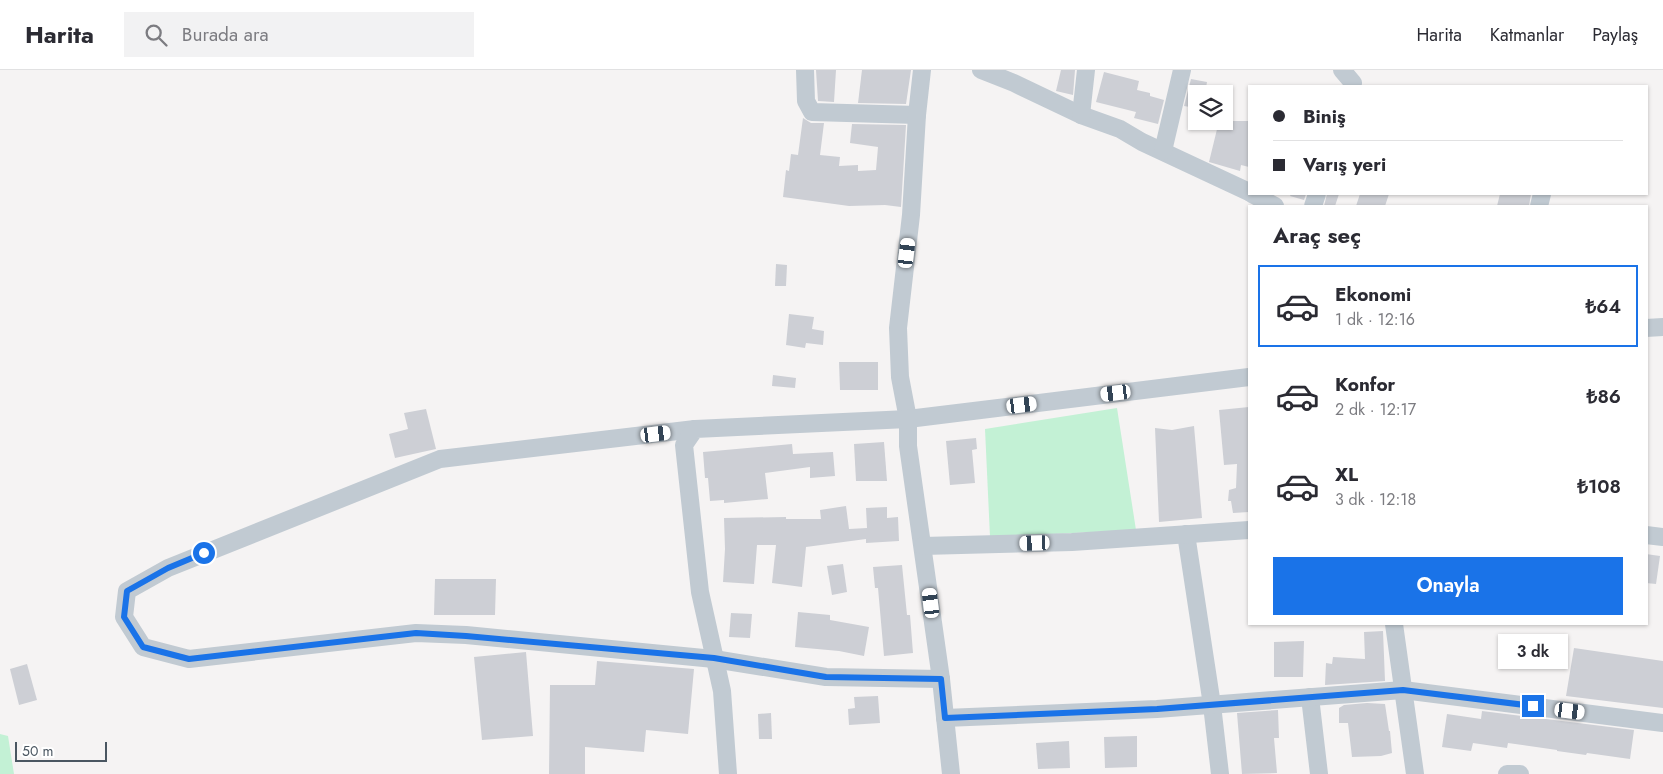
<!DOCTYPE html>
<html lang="tr">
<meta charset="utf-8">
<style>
body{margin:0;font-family:Jost,sans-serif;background:#f2f2f3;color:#2b2b33;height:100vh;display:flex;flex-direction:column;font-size:19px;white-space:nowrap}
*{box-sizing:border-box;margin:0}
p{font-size:16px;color:#7c7c81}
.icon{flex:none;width:28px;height:28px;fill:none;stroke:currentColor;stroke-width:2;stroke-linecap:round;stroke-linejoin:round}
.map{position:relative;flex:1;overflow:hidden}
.sheet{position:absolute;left:1248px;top:135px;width:400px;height:420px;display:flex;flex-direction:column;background:#fff;border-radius:0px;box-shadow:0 1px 4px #0004}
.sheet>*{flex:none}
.banner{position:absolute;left:1248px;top:15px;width:400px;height:110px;border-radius:0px;box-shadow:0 1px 4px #0004;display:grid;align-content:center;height:110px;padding:0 25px;background:#fff}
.tools{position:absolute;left:1188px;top:15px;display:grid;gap:10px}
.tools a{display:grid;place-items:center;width:45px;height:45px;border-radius:0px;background:#fff;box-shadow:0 1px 4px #0004;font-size:25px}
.scale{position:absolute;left:15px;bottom:12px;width:92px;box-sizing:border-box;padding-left:5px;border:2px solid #4a5661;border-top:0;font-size:14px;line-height:18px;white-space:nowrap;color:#4a5661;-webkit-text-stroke:4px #fff;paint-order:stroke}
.end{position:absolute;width:22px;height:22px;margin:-11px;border:6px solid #1a73e8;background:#fff;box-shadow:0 0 0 2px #fff}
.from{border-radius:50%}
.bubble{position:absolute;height:35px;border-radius:0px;background:#fff;box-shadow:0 1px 4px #0004;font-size:16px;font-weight:600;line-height:35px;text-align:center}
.car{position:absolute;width:15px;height:30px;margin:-15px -8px;border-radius:6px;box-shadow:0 0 4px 1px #0007;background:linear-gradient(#fff 24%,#345 0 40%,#fff 0 76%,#345 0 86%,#fff 0)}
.banner b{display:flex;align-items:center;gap:18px;height:48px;font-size:19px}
.banner b+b{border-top:1px solid #e1e1e2}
.banner i{width:12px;height:12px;background:#2b2b33}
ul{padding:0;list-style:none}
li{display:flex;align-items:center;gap:15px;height:82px;margin:0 10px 8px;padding:0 15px;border:2px solid transparent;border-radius:0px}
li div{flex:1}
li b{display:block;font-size:19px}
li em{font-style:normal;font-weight:600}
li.current{border-color:#1a73e8}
li>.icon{width:45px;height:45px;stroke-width:1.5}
h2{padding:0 25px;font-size:22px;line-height:60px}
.cta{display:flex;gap:10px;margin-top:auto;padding:10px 25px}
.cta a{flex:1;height:58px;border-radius:0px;background:#1a73e8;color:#fff;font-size:20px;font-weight:600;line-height:58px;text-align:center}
header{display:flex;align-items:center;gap:30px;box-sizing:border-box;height:70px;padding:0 25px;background:#fff;border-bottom:1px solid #e1e1e2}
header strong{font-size:24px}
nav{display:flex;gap:28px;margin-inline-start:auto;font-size:18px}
.search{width:350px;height:45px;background:#f2f2f3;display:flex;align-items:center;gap:12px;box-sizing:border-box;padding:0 18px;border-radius:0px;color:#7c7c81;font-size:19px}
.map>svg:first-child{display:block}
</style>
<header>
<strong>Harita</strong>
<div class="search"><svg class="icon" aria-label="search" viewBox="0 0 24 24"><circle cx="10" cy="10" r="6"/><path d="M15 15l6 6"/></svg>Burada ara</div>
<nav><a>Harita</a><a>Katmanlar</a><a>Paylaş</a></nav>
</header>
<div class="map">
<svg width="1663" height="704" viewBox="0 0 1663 704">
<rect width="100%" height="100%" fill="#f5f3f3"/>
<g fill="#c3f1d5">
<polygon points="1117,338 1136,460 990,467 985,359"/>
<polygon points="0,664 8,666 14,704 0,704"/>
</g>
<g fill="#cdcfd5">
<polygon points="816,0 836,0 834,32 818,31"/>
<polygon points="862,0 911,0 906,34 858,33"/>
<polygon points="1061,0 1075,0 1073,25 1056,21"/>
<polygon points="1104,2 1139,11 1137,20 1150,23 1150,26 1164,30 1158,54 1134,48 1136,42 1096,32"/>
<polygon points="1191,9 1207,12 1205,24 1196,24 1196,38 1184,36"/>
<polygon points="803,48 811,53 824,53 820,85 840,87 839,96 858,95 858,101 876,100 878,77 850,73 852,54 906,55 901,137 885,135 849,136 783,127 786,100 789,101 791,84 798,85"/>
<polygon points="1219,51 1249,51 1249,97 1241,95 1240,101 1209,92"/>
<polygon points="1291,124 1306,124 1304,130 1290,126"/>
<polygon points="1327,124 1339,124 1335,136 1324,136"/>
<polygon points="1360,124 1389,124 1385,136 1356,136"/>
<polygon points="1500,124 1531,124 1529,136 1497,136"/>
<polygon points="776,194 787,195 786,216 775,216"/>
<polygon points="789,244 814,247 812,259 824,261 823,275 806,273 805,278 786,275"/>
<polygon points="839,292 878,292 878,320 840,320"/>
<polygon points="773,305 796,308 795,318 772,316"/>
<polygon points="1249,337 1249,442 1233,443 1231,431 1228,431 1229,420 1236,418 1237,394 1224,395 1219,340"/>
<polygon points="426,339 436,379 395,388 389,364 408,359 404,343"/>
<polygon points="1194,356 1202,448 1159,452 1155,358 1172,360"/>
<polygon points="976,368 977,379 972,380 975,413 950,415 946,371"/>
<polygon points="884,372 887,411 856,411 854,374"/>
<polygon points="792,374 793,384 833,382 835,406 810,408 810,397 765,403 768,429 724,433 724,430 710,431 708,408 705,408 703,382"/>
<polygon points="846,436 849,459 867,458 866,438 887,437 887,448 898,447 899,471 866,473 866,469 806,477 802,517 772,513 776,475 757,475 754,514 723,512 725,479 724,448 786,447 786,449 821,449 820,440"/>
<polygon points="1646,484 1660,486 1656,514 1646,513"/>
<polygon points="843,494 847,522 832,525 827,496"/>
<polygon points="902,495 907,545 910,545 913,583 884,586 878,518 875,518 873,497"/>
<polygon points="435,509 496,509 495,545 434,545"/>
<polygon points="798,542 830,545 830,550 869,557 864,586 839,581 795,577"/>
<polygon points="731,543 752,544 750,568 729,567"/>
<polygon points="1383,561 1385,611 1325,615 1326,593 1332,594 1333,587 1365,589 1364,562"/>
<polygon points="1304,571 1303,607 1274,607 1274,572"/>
<polygon points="1574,578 1663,591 1663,638 1566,626"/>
<polygon points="526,582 533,666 482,670 474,587"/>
<polygon points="597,591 694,599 688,664 646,660 644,682 585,677 585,704 549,704 550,615 595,615"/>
<polygon points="27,594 37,630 19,635 10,599"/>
<polygon points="878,626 880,653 849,655 848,639 855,638 854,627"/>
<polygon points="1367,633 1385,634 1389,661 1390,661 1392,683 1381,686 1352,687 1348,653 1339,653 1339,638 1344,635"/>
<polygon points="1278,640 1279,668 1274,668 1277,703 1242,704 1237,643"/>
<polygon points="1482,641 1634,660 1630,689 1587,683 1586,685 1557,681 1557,680 1508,673 1507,678 1473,673 1471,681 1442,677 1447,644 1481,649"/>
<polygon points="771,643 772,669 759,669 758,644"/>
<polygon points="1137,666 1137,697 1105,698 1104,667"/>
<polygon points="1069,671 1070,698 1038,699 1036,673"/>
</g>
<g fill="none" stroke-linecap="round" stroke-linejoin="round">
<g stroke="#c1cad2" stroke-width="18">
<polyline points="805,0 806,31 812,42 917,45"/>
<polyline points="922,0 917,45 911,145 898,258 900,307 908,349 908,376 941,609 951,704"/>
<polyline points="981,0 1014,13 1081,45 1120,59 1142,72 1249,122"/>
<polyline points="1342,0 1353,13 1352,16"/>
<polyline points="1081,45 1086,0"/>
<polyline points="1163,81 1182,0"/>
<polyline points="1252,124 1275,136"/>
<polyline points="1313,136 1317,124"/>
<polyline points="1539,136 1542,124"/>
<polyline points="1646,258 1663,257"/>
<polyline points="695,359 440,389 168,498 127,521 124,547 143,577 189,589 416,563 466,565 714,589 826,607 941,609"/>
<polyline points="1186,464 1212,635 1220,704"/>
<polyline points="1646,465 1663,467"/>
<polyline points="923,476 1072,472 1249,460"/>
<polyline points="1394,554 1415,704"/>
<polyline points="1310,627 1319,704"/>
<polyline points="945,648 1157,639 1403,620 1663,653"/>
<polyline points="728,704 722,621 700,522 684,375 695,359 908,349 1249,307"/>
<polyline points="1507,704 1520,704"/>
</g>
</g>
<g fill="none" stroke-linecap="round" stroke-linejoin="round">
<polyline stroke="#1a73e8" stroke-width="6" points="204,483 168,498 127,521 124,547 143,577 189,589 416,563 466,566 714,588 826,607 941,609 945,648 1157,639 1403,620 1533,636"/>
</g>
</svg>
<div class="tools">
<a><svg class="icon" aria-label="layers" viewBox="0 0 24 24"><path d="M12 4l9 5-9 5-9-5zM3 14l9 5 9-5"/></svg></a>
</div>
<div class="scale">50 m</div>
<i class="end from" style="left:204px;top:483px"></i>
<i class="end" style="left:1533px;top:636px"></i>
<div class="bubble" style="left:1498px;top:564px;width:70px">3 dk</div>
<i class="car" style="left:907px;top:183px;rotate:7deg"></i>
<i class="car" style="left:1116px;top:323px;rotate:263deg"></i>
<i class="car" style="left:1022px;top:335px;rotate:83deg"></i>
<i class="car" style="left:656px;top:364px;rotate:83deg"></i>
<i class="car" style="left:1035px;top:473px;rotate:268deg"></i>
<i class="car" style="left:931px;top:533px;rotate:353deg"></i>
<i class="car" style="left:1570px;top:641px;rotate:97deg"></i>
<div class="banner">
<b><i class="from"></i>Biniş</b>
<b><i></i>Varış yeri</b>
</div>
<section class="sheet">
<h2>Araç seç</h2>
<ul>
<li class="current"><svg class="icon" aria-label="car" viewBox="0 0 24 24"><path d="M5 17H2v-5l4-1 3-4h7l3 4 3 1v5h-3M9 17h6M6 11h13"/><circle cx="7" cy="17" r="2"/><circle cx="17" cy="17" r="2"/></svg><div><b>Ekonomi</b><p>1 dk · 12:16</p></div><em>₺64</em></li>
<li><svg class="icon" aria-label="car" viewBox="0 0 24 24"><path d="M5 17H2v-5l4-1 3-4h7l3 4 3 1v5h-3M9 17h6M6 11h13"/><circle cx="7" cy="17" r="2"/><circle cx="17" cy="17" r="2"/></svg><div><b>Konfor</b><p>2 dk · 12:17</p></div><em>₺86</em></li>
<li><svg class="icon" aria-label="car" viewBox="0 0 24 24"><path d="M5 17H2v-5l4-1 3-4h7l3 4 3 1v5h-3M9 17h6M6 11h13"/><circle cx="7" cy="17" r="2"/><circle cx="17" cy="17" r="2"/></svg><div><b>XL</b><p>3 dk · 12:18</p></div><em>₺108</em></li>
</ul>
<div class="cta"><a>Onayla</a></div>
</section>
</div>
